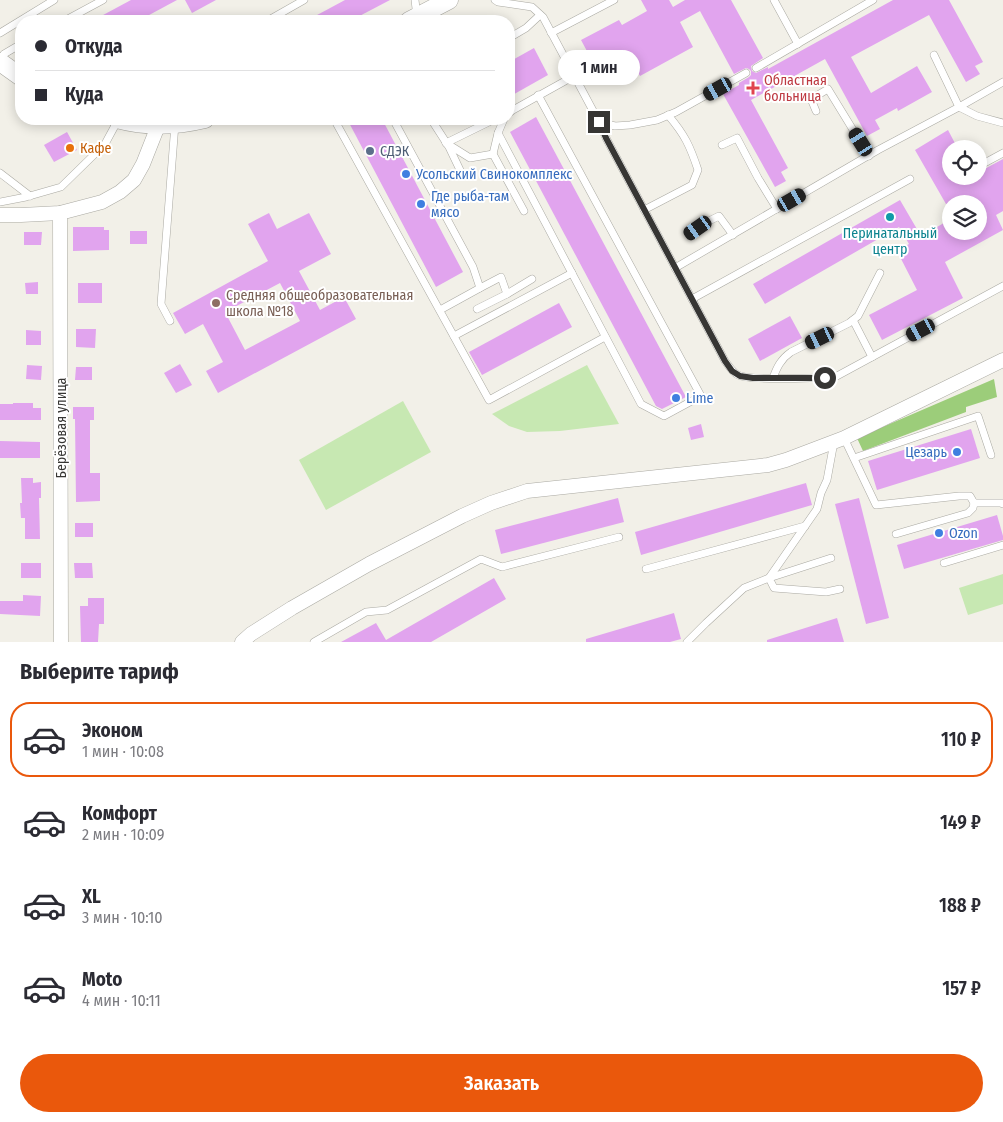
<!DOCTYPE html>
<html lang="ru">
<meta charset="utf-8">
<style>
body{margin:0;font-family:"Fira Sans Condensed",sans-serif;background:#f2f2f3;color:#2b2b33;height:100vh;display:flex;flex-direction:column;font-size:19px;white-space:nowrap}
*{box-sizing:border-box;margin:0}
p{font-size:16px;color:#7c7c81}
.icon{flex:none;width:28px;height:28px;fill:none;stroke:currentColor;stroke-width:2;stroke-linecap:round;stroke-linejoin:round}
.map{position:relative;height:642px;overflow:hidden}
.sheet{display:flex;flex-direction:column;background:#fff;flex:1}
.sheet>*{flex:none}
.guide{position:absolute;left:15px;top:15px;width:500px;height:110px;border-radius:20px;box-shadow:0 2px 12px #0003;display:grid;align-content:center;height:110px;padding:0 20px;background:#fff}
.fabs{position:absolute;left:942px;top:140px;display:grid;gap:10px}
.fabs a{display:grid;place-items:center;width:45px;height:45px;border-radius:50%;background:#fff;box-shadow:0 2px 12px #0003;font-size:25px}
.end{position:absolute;width:22px;height:22px;margin:-11px;border:6px solid #373634;background:#fff;box-shadow:0 0 0 2px #fff}
.from{border-radius:50%}
.bubble{position:absolute;height:35px;border-radius:18px;background:#fff;box-shadow:0 2px 12px #0003;font-size:16px;font-weight:600;line-height:35px;text-align:center}
.car{position:absolute;width:15px;height:30px;margin:-15px -8px;border-radius:6px;box-shadow:0 0 4px 1px #0007;background:linear-gradient(#222 24%,#8ab4d8 0 40%,#222 0 76%,#8ab4d8 0 86%,#222 0)}
.guide b{display:flex;align-items:center;gap:18px;height:48px;font-size:19px}
.guide b+b{border-top:1px solid #e1e1e2}
.guide i{width:12px;height:12px;background:#2b2b33}
ul{padding:0;list-style:none}
li{display:flex;align-items:center;gap:15px;height:75px;margin:0 10px 8px;padding:0 10px;border:2px solid transparent;border-radius:20px}
li div{flex:1}
li b{display:block;font-size:19px}
li em{font-style:normal;font-weight:600}
li.selected{border-color:#ea580c}
li>.icon{width:45px;height:45px;stroke-width:1.5}
h2{padding:0 20px;font-size:22px;line-height:60px}
.action{display:flex;gap:10px;margin-top:auto;padding:10px 20px}
.action a{flex:1;height:58px;border-radius:30px;background:#ea580c;color:#fff;font-size:20px;font-weight:600;line-height:58px;text-align:center}
.map>svg:first-child{display:block}
</style>
<div class="map">
<svg width="1003" height="642" viewBox="0 0 1003 642">
<rect width="100%" height="100%" fill="#f2f0e8"/>
<g fill="#c7e8b2">
<polygon points="587,365 619,424 560,431 527,432 509,426 492,414"/>
<polygon points="403,401 431,452 326,510 299,460"/>
<polygon points="1003,574 1003,604 968,615 959,588"/>
</g>
<polygon fill="#9ccd7a" points="994,379 997,397 966,407 966,412 863,451 857,438"/>
<g fill="#e1a4ee" fill-rule="evenodd">
<polygon points="131,0 177,0 138,21 92,21"/>
<polygon points="185,0 216,0 192,13"/>
<polygon points="345,0 390,0 350,21 306,21"/>
<polygon points="641,0 669,0 673,7 685,0 731,0 763,58 751,66 752,71 756,73 768,67 768,69 893,0 949,0 983,62 975,66 980,74 966,82 929,15 851,57 871,93 917,66 932,92 898,111 897,108 875,120 880,129 867,136 825,59 751,100 788,168 781,172 786,181 775,187 723,94 739,85 739,83 749,77 751,75 751,71 749,69 746,68 734,74 700,11 680,22 693,47 640,76 625,50 595,66 581,40 619,20 622,25 647,11"/>
<polygon points="534,48 548,75 509,97 509,62"/>
<polygon points="536,117 686,397 662,409 656,406 510,132"/>
<polygon points="347,119 382,119 463,272 436,287"/>
<polygon points="948,130 958,149 951,149 951,176 979,176 979,172 1003,159 1003,211 996,215 1003,230 945,262 963,298 882,340 869,315 917,290 897,251 909,244 899,227 765,304 753,284 900,200 921,236 951,219 951,231 979,231 979,204 946,204 915,150"/>
<polygon points="67,132 77,150 54,162 44,145"/>
<path d="M269 213 277 229 309 213 331 254 299 271 320 310 344 297 356 319 218 393 206 371 223 362 203 324 185 334 173 313 268 261 248 224ZM280 283 300 321 245 350 225 312Z"/>
<polygon points="73,227 104,227 104,230 109,230 109,250 73,251"/>
<rect x="130" y="231" width="17" height="13"/>
<polygon points="24,232 42,232 41,245 24,245"/>
<polygon points="38,282 38,294 26,294 25,283"/>
<rect x="78" y="283" width="24" height="20"/>
<polygon points="559,303 572,327 482,375 469,352"/>
<polygon points="790,316 802,338 760,361 748,339"/>
<polygon points="76,329 96,329 95,348 76,347"/>
<polygon points="26,330 41,331 41,345 26,345"/>
<polygon points="180,364 192,385 176,393 164,373"/>
<polygon points="27,365 42,366 41,380 26,379"/>
<polygon points="76,367 92,367 92,380 75,380"/>
<polygon points="13,403 33,403 33,408 41,408 41,420 0,420 0,404 13,404"/>
<polygon points="73,407 94,407 94,420 90,420 90,473 100,473 100,501 76,502 75,419 73,419"/>
<polygon points="701,424 704,437 691,440 688,428"/>
<polygon points="971,429 980,458 877,490 868,461"/>
<polygon points="0,441 40,442 40,458 0,458"/>
<polygon points="21,478 33,478 33,483 41,482 41,498 39,498 40,539 25,539 25,518 21,518 20,503 22,503"/>
<polygon points="806,483 812,505 641,555 635,532"/>
<polygon points="618,498 624,522 501,554 495,530"/>
<polygon points="859,498 889,618 866,624 835,504"/>
<polygon points="997,515 1003,536 1003,540 904,569 897,545"/>
<rect x="75" y="523" width="18" height="14"/>
<rect x="21" y="563" width="20" height="15"/>
<polygon points="74,563 92,563 93,578 75,578"/>
<polygon points="494,578 506,599 431,642 341,642 376,623 386,640"/>
<polygon points="23,595 41,596 40,616 0,614 0,601 23,601"/>
<polygon points="88,598 104,598 104,624 99,624 98,642 81,642 80,606 88,606"/>
<polygon points="674,613 681,639 670,642 586,642 586,639"/>
<polygon points="837,618 844,642 767,642 767,640"/>
</g>
<g fill="none" stroke-linecap="round" stroke-linejoin="round">
<defs>
<g id="service">
<polyline points="415,0 417,17"/>
<path d="M495 0 498 2 532 7 543 17 599 122 606 138 725 361C729 366 732 372 738 375 750 381 822 378 837 376L1003 286"/>
<polyline points="774,0 798,44"/>
<polyline points="64,21 103,0"/>
<polyline points="267,21 304,0"/>
<polyline points="0,33 54,0"/>
<polyline points="551,33 614,0"/>
<polyline points="509,38 526,28 540,15"/>
<polyline points="934,55 959,107 1003,82"/>
<polyline points="0,59 4,54 21,44"/>
<polyline points="756,68 873,0"/>
<polyline points="816,111 811,99 828,89 869,156"/>
<polyline points="509,113 513,110 574,76"/>
<polyline points="334,119 489,400 605,337"/>
<polyline points="393,119 473,267 480,288 440,310"/>
<polyline points="431,119 449,147 460,170"/>
<polyline points="504,119 498,133 641,404 664,416 701,396 538,95"/>
<polyline points="599,122 615,126 630,125 657,120 676,112 746,73"/>
<polyline points="446,143 470,158 493,154 524,211"/>
<polyline points="446,143 495,119"/>
<polyline points="722,145 737,138 758,178 777,209"/>
<polyline points="493,154 498,133"/>
<polyline points="979,166 1003,153"/>
<polyline points="0,173 30,196"/>
<polyline points="0,202 26,197 61,187 105,144 118,120"/>
<path d="M644 210 692 185 698 170C690 146 685 135 668 115"/>
<polyline points="690,234 707,222 719,216 733,235"/>
<polyline points="675,268 878,150 959,107 977,116 1003,123"/>
<polyline points="507,294 532,279"/>
<polyline points="692,299 910,179"/>
<polyline points="477,309 507,294 501,277 480,288"/>
<polyline points="853,320 872,357"/>
<polyline points="170,321 161,304 175,124"/>
<polyline points="454,336 572,273"/>
<path d="M773 378C777 367 781 359 791 352L849 323 858 316 880 273"/>
<polyline points="844,438 876,505 959,496 970,496 974,503 973,508 968,513 896,534"/>
<polyline points="854,458 978,416 991,455"/>
<polyline points="974,503 1003,503 1003,504"/>
<polyline points="831,558 769,578 774,588 826,592 840,589"/>
<polyline points="944,563 1003,545"/>
<polyline points="646,569 805,526"/>
<polyline points="314,642 366,612 387,610 481,559 502,567 619,537"/>
<polyline points="687,642 706,623 744,588 769,578 817,509 821,493 827,480 834,442"/>
</g>
<g id="minor">
<polyline points="60,213 61,642"/>
<polyline points="0,215 21,215 60,213 102,202 120,192 134,180 143,164 158,126"/>
<polyline points="242,642 251,634 292,608 369,564 462,516 491,503 527,491 768,465 786,460 844,438 1003,360"/>
</g>
<g id="tertiary">
<polyline points="409,21 449,0"/>
<polyline points="0,62 21,77"/>
<path d="M117 119C146 127 176 126 205 119"/>
</g>
</defs>
<use href="#service" stroke="#aaa9a2" stroke-width="8"/>
<use href="#minor" stroke="#aaa9a2" stroke-width="15"/>
<use href="#tertiary" stroke="#aaa9a2" stroke-width="19"/>
<use href="#service" stroke="#fff" stroke-width="7"/>
<use href="#minor" stroke="#fff" stroke-width="14"/>
<use href="#tertiary" stroke="#fff" stroke-width="18"/>
</g>
<g fill="none" stroke-linecap="round" stroke-linejoin="round">
<polyline stroke="#373634" stroke-width="6" points="599,122 606,138 725,361 732,371 740,376 753,378 825,378"/>
</g>
<path fill="#e0444e" stroke="#fff" stroke-width="2" d="M750.5 80.5h5v5h5v5h-5v5h-5v-5h-5v-5h5z"/>
<circle fill="#e8710a" stroke="#fff" stroke-width="2" cx="70" cy="148" r="5"/>
<circle fill="#5c6f8a" stroke="#fff" stroke-width="2" cx="370" cy="151" r="5"/>
<g fill="#3f7fe0" stroke="#fff" stroke-width="2">
<circle cx="406" cy="174" r="5"/>
<circle cx="421" cy="204" r="5"/>
<circle cx="676" cy="398" r="5"/>
<circle cx="957" cy="452" r="5"/>
<circle cx="939" cy="533" r="5"/>
</g>
<circle fill="#0f9aa8" stroke="#fff" stroke-width="2" cx="890" cy="217" r="5"/>
<circle fill="#8d6e63" stroke="#fff" stroke-width="2" cx="216" cy="303" r="5"/>
<g text-anchor="middle" dominant-baseline="central" stroke-width="4" stroke-linejoin="round" paint-order="stroke">
<g font-size="14" fill="#be3a42" stroke="#fff" text-anchor="start">
<text x="764" y="80">Областная<tspan x="764" dy="16">больница</tspan></text>
</g>
<g font-size="14" fill="#c56008" stroke="#fff" text-anchor="start">
<text x="80" y="148">Кафе</text>
</g>
<g font-size="14" fill="#4e5e75" stroke="#fff" text-anchor="start">
<text x="380" y="151">СДЭК</text>
</g>
<g font-size="14" fill="#366cbe" stroke="#fff" text-anchor="start">
<text x="416" y="174">Усольский Свинокомплекс</text>
<text x="431" y="196">Где рыба-там<tspan x="431" dy="16">мясо</tspan></text>
<text x="686" y="398">Lime</text>
<text x="947" y="452" text-anchor="end">Цезарь</text>
<text x="949" y="533">Ozon</text>
</g>
<g font-size="14" fill="#0d838f" stroke="#fff">
<text x="890" y="233">Перинатальный<tspan x="890" dy="16">центр</tspan></text>
</g>
<g font-size="14" fill="#785e54" stroke="#fff" text-anchor="start">
<text x="226" y="295">Средняя общеобразовательная<tspan x="226" dy="16">школа №18</tspan></text>
</g>
<g font-size="14" fill="#373634" stroke="#fff">
<text transform="translate(61 428) rotate(-90)">Берёзовая улица</text>
</g>
</g>
</svg>
<div class="fabs">
<a><svg class="icon" aria-label="locate" viewBox="0 0 24 24"><circle cx="12" cy="12" r="6"/><path d="M12 2v4M12 18v4M2 12h4M18 12h4"/></svg></a>
<a><svg class="icon" aria-label="layers" viewBox="0 0 24 24"><path d="M12 4l9 5-9 5-9-5zM3 14l9 5 9-5"/></svg></a>
</div>
<i class="end from" style="left:825px;top:378px"></i>
<i class="end" style="left:599px;top:122px"></i>
<div class="bubble" style="left:558px;top:50px;width:82px">1 мин</div>
<i class="car" style="left:718px;top:89px;rotate:241deg"></i>
<i class="car" style="left:861px;top:142px;rotate:328deg"></i>
<i class="car" style="left:792px;top:200px;rotate:60deg"></i>
<i class="car" style="left:698px;top:228px;rotate:235deg"></i>
<i class="car" style="left:921px;top:330px;rotate:242deg"></i>
<i class="car" style="left:820px;top:338px;rotate:244deg"></i>
<div class="guide">
<b><i class="from"></i>Откуда</b>
<b><i></i>Куда</b>
</div>
</div>
<section class="sheet">
<h2>Выберите тариф</h2>
<ul>
<li class="selected"><svg class="icon" aria-label="car" viewBox="0 0 24 24"><path d="M5 17H2v-5l4-1 3-4h7l3 4 3 1v5h-3M9 17h6M6 11h13"/><circle cx="7" cy="17" r="2"/><circle cx="17" cy="17" r="2"/></svg><div><b>Эконом</b><p>1 мин · 10:08</p></div><em>110 ₽</em></li>
<li><svg class="icon" aria-label="car" viewBox="0 0 24 24"><path d="M5 17H2v-5l4-1 3-4h7l3 4 3 1v5h-3M9 17h6M6 11h13"/><circle cx="7" cy="17" r="2"/><circle cx="17" cy="17" r="2"/></svg><div><b>Комфорт</b><p>2 мин · 10:09</p></div><em>149 ₽</em></li>
<li><svg class="icon" aria-label="car" viewBox="0 0 24 24"><path d="M5 17H2v-5l4-1 3-4h7l3 4 3 1v5h-3M9 17h6M6 11h13"/><circle cx="7" cy="17" r="2"/><circle cx="17" cy="17" r="2"/></svg><div><b>XL</b><p>3 мин · 10:10</p></div><em>188 ₽</em></li>
<li><svg class="icon" aria-label="car" viewBox="0 0 24 24"><path d="M5 17H2v-5l4-1 3-4h7l3 4 3 1v5h-3M9 17h6M6 11h13"/><circle cx="7" cy="17" r="2"/><circle cx="17" cy="17" r="2"/></svg><div><b>Moto</b><p>4 мин · 10:11</p></div><em>157 ₽</em></li>
</ul>
<div class="action"><a>Заказать</a></div>
</section>
